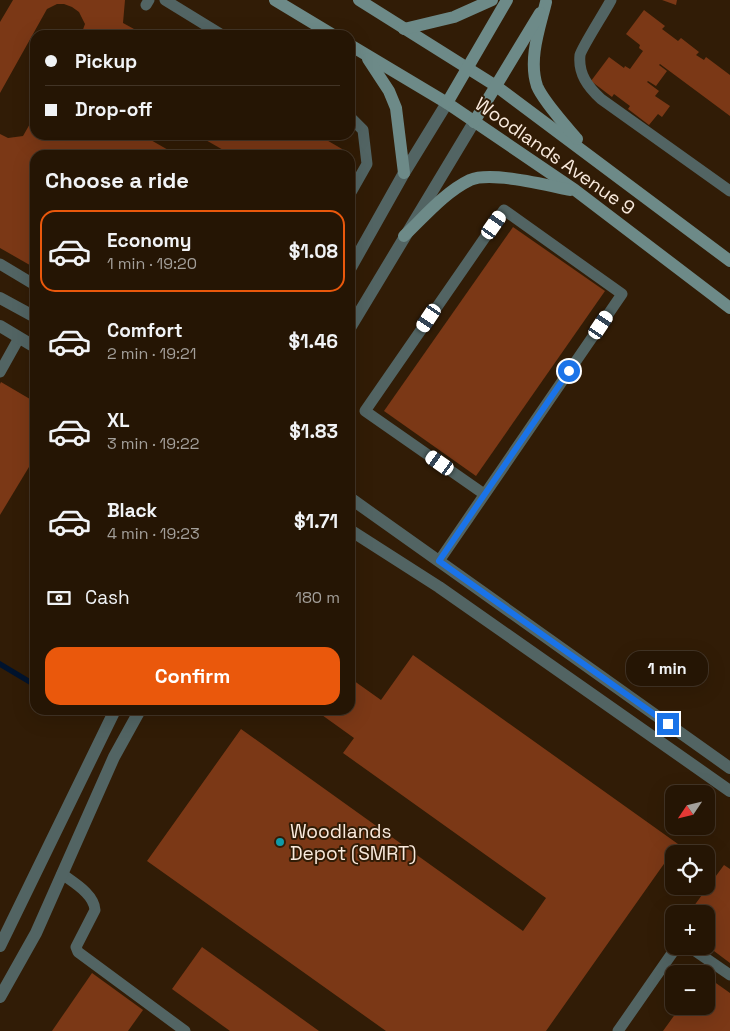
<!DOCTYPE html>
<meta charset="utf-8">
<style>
body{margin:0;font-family:"Space Grotesk",sans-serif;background:#312213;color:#f1f3f6;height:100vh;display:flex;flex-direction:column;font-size:19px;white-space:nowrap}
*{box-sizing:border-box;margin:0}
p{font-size:16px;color:#a39f9a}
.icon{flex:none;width:28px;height:28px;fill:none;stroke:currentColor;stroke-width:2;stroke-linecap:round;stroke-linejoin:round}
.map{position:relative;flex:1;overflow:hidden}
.details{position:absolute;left:30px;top:150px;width:325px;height:565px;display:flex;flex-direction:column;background:#251504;border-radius:15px;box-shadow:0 5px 20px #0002,0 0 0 1px #423426}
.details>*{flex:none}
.top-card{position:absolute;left:30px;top:30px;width:325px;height:110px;border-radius:15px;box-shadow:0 5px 20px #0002,0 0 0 1px #423426;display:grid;align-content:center;height:110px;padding:0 15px;background:#251504}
.needle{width:32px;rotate:235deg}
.buttons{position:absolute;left:665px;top:785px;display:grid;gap:10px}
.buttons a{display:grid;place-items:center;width:50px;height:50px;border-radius:10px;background:#251504;box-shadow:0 5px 20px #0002,0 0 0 1px #423426;font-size:25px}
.end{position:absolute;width:22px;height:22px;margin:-11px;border:6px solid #1a73e8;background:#fff;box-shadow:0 0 0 2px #fff}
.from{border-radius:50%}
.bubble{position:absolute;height:35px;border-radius:15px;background:#251504;box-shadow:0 5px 20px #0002,0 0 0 1px #423426;font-size:16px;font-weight:600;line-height:35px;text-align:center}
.car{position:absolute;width:15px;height:30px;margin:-15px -8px;border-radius:6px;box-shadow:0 0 4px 1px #0007;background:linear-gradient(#fff 24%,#345 0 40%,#fff 0 76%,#345 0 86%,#fff 0)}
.top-card b{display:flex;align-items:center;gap:18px;height:48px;font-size:19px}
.top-card b+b{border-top:1px solid #423426}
.top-card i{width:12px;height:12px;background:#f1f3f6}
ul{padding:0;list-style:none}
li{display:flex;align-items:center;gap:15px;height:82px;margin:0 10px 8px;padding:0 5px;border:2px solid transparent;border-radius:15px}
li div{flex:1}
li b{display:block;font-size:19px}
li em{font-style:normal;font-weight:600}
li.active{border-color:#ea580c}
li>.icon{width:45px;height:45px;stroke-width:1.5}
h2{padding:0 15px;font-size:22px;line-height:60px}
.pay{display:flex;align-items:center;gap:12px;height:55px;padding:0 15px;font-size:19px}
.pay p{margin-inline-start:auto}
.cta{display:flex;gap:10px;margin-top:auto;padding:10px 15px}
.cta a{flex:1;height:58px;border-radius:15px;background:#ea580c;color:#fff;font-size:20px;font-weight:600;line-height:58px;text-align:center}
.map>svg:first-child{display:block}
</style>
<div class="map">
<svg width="730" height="1031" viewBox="0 0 730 1031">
<rect width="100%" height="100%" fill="#311c06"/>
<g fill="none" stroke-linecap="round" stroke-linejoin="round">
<g stroke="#00132d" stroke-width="5.5">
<polyline points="0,664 35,685"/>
<polyline points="79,710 82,712"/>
</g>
</g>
<g fill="#7b3816">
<polygon points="13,0 125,0 123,23 145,35 81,35 85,24 79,12 72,7 64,4 57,4 47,9 0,93 0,22"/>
<polygon points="662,0 677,0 676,5"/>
<polygon points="644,10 665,26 662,29 678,41 681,38 699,52 696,55 704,60 706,57 730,75 730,116 660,64 659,65 667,71 656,86 648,81 647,82 659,91 655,96 670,106 662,117 658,114 649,125 628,109 630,106 614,94 612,97 591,81 609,57 624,68 625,66 630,69 643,51 639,48 640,45 626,34"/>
<polygon points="35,115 35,135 142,135 177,155 35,155 35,268 0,248 0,134 8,138 23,136"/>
<polygon points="197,135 318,135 342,149 344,155 232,155"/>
<polygon points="513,227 605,291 476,476 384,411"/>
<polygon points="1,382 35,402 35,457 0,515 0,384"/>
<polygon points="350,628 354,637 356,650 354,662 350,668"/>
<polygon points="413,655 678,844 546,1031 386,1031 147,861 241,729 523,931 546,898 343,753 354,738 315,710 350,710 350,678 381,700"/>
<polygon points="724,865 730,869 730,963 706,945 706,914 688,914"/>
<polygon points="202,947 319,1031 230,1031 172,989"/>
<polygon points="92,973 143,1010 128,1031 52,1031"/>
<polygon points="706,976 730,993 730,1031 663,1031 681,1006 706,1006"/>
</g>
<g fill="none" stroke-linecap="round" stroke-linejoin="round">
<g stroke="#526463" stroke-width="11">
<polyline points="165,0 222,35"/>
<path d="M611 0C606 10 582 47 580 55 578 74 588 87 601 99L730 191"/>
<polyline points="146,5 149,0"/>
<polyline points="350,117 363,130 367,164 350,194"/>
<polyline points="0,264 35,285"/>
<polyline points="0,372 19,338"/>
<polyline points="439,561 622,294 504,210 365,411 484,494"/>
<path d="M62 874C74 883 94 894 95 910L76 947 78 952 185 1031"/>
<polyline points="688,946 730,975"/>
<polyline points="618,1031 675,949 679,946"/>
</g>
<g stroke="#526463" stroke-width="12">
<polyline points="350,269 404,173 447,103"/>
<polyline points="0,298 35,317"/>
<polyline points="0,326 35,347"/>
<polyline points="350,328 474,122"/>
<polyline points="350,498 730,768"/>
<polyline points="350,530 439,587 730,791"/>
<polyline points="0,946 115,710"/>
<polyline points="0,997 36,933 114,757 140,710"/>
</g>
<g stroke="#6d8a88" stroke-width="12">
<polyline points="275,0 333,35"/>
<polyline points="359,0 496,86 730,261"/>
<path d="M546 2C540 27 528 59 537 86 543 101 566 126 577 139"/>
<polyline points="404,29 454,17 492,0"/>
<polyline points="350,45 447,103 575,190 730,308"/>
<polyline points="368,59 389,91 396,108 404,173"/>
<polyline points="447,103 507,0"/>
<polyline points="474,122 540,13"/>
<path d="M404 236C424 217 445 192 470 180 491 171 546 185 570 190"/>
</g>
</g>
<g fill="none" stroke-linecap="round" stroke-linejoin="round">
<polyline stroke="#1a73e8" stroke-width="6" points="569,371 439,561 668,724"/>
</g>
<circle fill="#0f9aa8" stroke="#311c06" stroke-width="2" cx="280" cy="842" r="5"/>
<g text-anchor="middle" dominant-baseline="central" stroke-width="4" stroke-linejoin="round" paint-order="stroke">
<g font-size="19" fill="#f9eadd" stroke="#311c06">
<text transform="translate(555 156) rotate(35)">Woodlands Avenue 9</text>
</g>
<g font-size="19" fill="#f9eadd" stroke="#311c06" text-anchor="start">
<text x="290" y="831">Woodlands<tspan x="290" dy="22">Depot (SMRT)</tspan></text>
</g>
</g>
</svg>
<div class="buttons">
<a><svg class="needle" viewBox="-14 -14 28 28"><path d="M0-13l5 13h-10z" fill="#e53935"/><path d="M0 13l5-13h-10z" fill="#a39f9a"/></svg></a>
<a><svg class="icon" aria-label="locate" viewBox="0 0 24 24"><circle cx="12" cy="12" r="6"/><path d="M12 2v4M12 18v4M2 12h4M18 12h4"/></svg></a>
<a>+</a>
<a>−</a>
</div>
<i class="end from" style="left:569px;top:371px"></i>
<i class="end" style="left:668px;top:724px"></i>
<div class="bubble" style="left:626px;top:651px;width:82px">1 min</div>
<i class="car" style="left:494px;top:225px;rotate:35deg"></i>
<i class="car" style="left:429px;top:318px;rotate:214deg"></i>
<i class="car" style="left:601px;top:325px;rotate:34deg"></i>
<i class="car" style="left:440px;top:463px;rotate:305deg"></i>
<div class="top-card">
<b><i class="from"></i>Pickup</b>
<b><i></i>Drop-off</b>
</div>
<section class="details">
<h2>Choose a ride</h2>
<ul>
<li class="active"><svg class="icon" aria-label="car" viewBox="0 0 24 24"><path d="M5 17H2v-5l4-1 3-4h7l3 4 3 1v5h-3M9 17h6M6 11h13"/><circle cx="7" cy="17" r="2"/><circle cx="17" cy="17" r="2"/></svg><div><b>Economy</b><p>1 min · 19:20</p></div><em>$1.08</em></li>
<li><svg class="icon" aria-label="car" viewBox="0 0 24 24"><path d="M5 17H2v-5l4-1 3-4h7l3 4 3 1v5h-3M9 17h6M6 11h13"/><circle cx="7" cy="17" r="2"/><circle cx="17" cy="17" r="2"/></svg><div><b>Comfort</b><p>2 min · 19:21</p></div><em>$1.46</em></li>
<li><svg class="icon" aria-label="car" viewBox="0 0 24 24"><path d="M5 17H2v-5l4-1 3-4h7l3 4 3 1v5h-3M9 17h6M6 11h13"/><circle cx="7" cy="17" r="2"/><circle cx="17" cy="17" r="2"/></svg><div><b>XL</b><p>3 min · 19:22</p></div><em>$1.83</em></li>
<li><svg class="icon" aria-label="car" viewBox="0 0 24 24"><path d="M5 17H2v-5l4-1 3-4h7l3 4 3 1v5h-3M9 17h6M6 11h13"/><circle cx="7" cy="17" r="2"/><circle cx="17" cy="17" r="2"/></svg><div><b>Black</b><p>4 min · 19:23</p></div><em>$1.71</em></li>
</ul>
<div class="pay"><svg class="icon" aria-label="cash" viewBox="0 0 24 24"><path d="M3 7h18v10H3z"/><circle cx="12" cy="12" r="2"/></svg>Cash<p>180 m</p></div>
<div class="cta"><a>Confirm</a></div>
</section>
</div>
